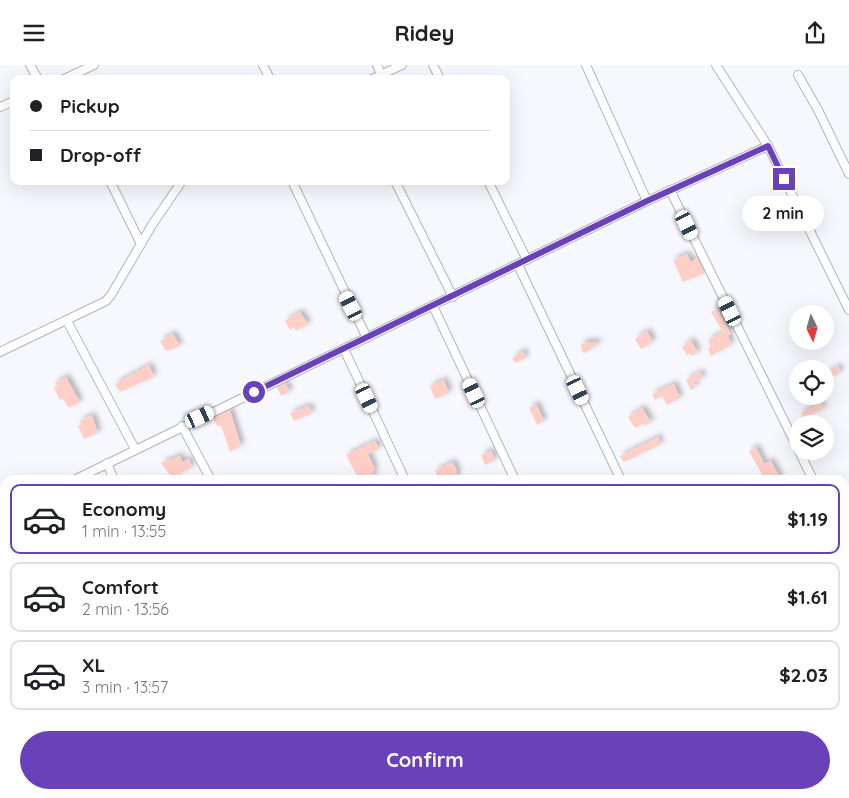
<!DOCTYPE html>
<meta charset="utf-8">
<style>
body{margin:0;font-family:Quicksand,sans-serif;background:#f2f2f2;color:#202124;height:100vh;display:flex;flex-direction:column;font-size:19px;white-space:nowrap}
*{box-sizing:border-box;margin:0}
p{font-size:16px;color:#757577}
.icon{flex:none;width:28px;height:28px;fill:none;stroke:currentColor;stroke-width:2;stroke-linecap:round;stroke-linejoin:round}
.map{position:relative;flex:1;overflow:hidden}
.details{position:absolute;left:0px;top:410px;width:850px;height:324px;display:flex;flex-direction:column;background:#fff;border-radius:15px 15px 0 0;box-shadow:0 5px 20px #0002}
.details>*{flex:none}
.banner{position:absolute;left:10px;top:10px;width:500px;height:110px;border-radius:10px;box-shadow:0 5px 20px #0002;display:grid;align-content:center;height:110px;padding:0 20px;background:#fff}
.needle{width:32px;rotate:175deg}
.controls{position:absolute;left:789px;top:240px;display:grid;gap:10px}
.controls a{display:grid;place-items:center;width:45px;height:45px;border-radius:50%;background:#fff;box-shadow:0 5px 20px #0002;font-size:25px}
.end{position:absolute;width:22px;height:22px;margin:-11px;border:6px solid #6941b9;background:#fff;box-shadow:0 0 0 2px #fff}
.from{border-radius:50%}
.bubble{position:absolute;height:35px;border-radius:18px;background:#fff;box-shadow:0 5px 20px #0002;font-size:16px;font-weight:700;line-height:35px;text-align:center}
.car{position:absolute;width:15px;height:30px;margin:-15px -8px;border-radius:6px;box-shadow:0 0 4px 1px #0007;background:linear-gradient(#fff 24%,#345 0 40%,#fff 0 76%,#345 0 86%,#fff 0)}
.banner b{display:flex;align-items:center;gap:18px;height:48px;font-size:19px}
.banner b+b{border-top:1px solid #e0e0e0}
.banner i{width:12px;height:12px;background:#202124}
ul{padding:9px 0 0;list-style:none}
li{display:flex;align-items:center;gap:15px;height:70px;margin:0 10px 8px;padding:0 10px;border:2px solid #e0e0e0;border-radius:10px}
li div{flex:1}
li b{display:block;font-size:19px}
li em{font-style:normal;font-weight:700}
li.active{border-color:#6941b9}
li>.icon{width:45px;height:45px;stroke-width:1.5}
.cta{display:flex;gap:10px;margin-top:auto;padding:10px 20px}
.cta a{flex:1;height:58px;border-radius:30px;background:#6941b9;color:#fff;font-size:20px;font-weight:700;line-height:58px;text-align:center}
header{display:flex;justify-content:space-between;align-items:center;height:65px;padding:0 20px;background:#fff;font-size:22px;font-weight:700}
.map>svg:first-child{display:block}
</style>
<header><svg class="icon" aria-label="menu" viewBox="0 0 24 24"><path d="M4 6h16M4 12h16M4 18h16"/></svg>Ridey<svg class="icon" aria-label="share" viewBox="0 0 24 24"><path d="M12 15V3M7 8l5-5 5 5M5 13v7h14v-7"/></svg></header>
<div class="map">
<svg width="849" height="733" viewBox="0 0 849 733">
<defs>
<filter id="shadow"><feDropShadow dx="3.5" dy="-3.5" stdDeviation="2.5" flood-color="#0004"/></filter>
</defs>
<rect width="100%" height="100%" fill="#f7f7fe"/>
<g fill="#fdcfc6" filter="url(#shadow)">
<polygon points="687,189 691,197 697,193 705,208 683,217 673,195"/>
<polygon points="717,244 731,269 728,270 731,280 711,291 708,283 711,281 708,275 723,267 711,247"/>
<polygon points="300,247 308,259 296,266 294,262 290,265 285,256"/>
<polygon points="647,266 653,277 641,284 635,274"/>
<polygon points="173,269 180,281 166,286 160,276"/>
<polygon points="691,275 698,288 692,291 690,288 687,290 682,282"/>
<polygon points="584,277 601,277 585,288 582,287 581,279 585,279"/>
<polygon points="523,286 526,293 515,298 512,293"/>
<polygon points="149,300 154,312 120,327 115,319"/>
<polygon points="838,301 841,307 826,315 825,310"/>
<polygon points="700,307 703,313 694,317 696,322 691,325 686,315"/>
<polygon points="66,312 80,337 69,343 63,334 60,335 54,323 57,321 55,318"/>
<polygon points="444,315 449,328 435,334 430,321"/>
<polygon points="285,318 290,327 281,331 277,322"/>
<polygon points="674,319 680,333 667,340 662,331 655,335 652,329"/>
<polygon points="821,338 824,343 803,354 801,348"/>
<polygon points="536,339 544,356 537,360 529,343"/>
<polygon points="309,341 312,348 294,356 290,348"/>
<polygon points="642,343 651,357 645,361 644,358 635,363 628,352"/>
<polygon points="230,345 241,381 230,387 221,360 217,361 213,353"/>
<polygon points="92,350 98,368 84,374 78,361 82,359 80,356"/>
<polygon points="658,372 661,379 624,397 620,391"/>
<polygon points="375,376 379,384 368,389 375,405 372,406 374,413 359,415 346,390"/>
<polygon points="756,382 764,399 771,396 781,415 765,415 749,386"/>
<polygon points="491,386 495,395 485,400 481,390"/>
<polygon points="180,391 182,397 189,394 192,402 172,413 161,398"/>
<polygon points="452,397 456,403 457,415 452,415 450,412 440,415 435,406"/>
</g>
<g fill="none" stroke-linecap="round" stroke-linejoin="round">
<defs>
<g id="minor">
<polyline points="30,0 38,14"/>
<polyline points="263,0 270,14"/>
<polyline points="377,0 381,9"/>
<polyline points="433,0 440,14"/>
<polyline points="586,0 647,136"/>
<polyline points="716,0 768,81 849,245"/>
<polyline points="798,10 818,45 849,109"/>
<polyline points="64,14 94,0"/>
<polyline points="372,14 402,0"/>
<polyline points="0,42 14,36"/>
<polyline points="110,116 141,179"/>
<polyline points="292,116 367,273"/>
<polyline points="395,116 453,232"/>
<polyline points="488,116 527,195"/>
<polyline points="670,125 798,384"/>
<polyline points="518,200 621,415"/>
<polyline points="433,241 515,415"/>
<polyline points="67,256 135,384"/>
<polyline points="344,284 405,415"/>
<polyline points="0,287 106,236 111,230 152,160 182,116"/>
<polyline points="182,361 211,415"/>
<polyline points="799,386 813,415"/>
<polyline points="107,398 114,415"/>
<polyline points="74,415 647,136 768,81"/>
<polyline points="845,443 849,441"/>
<polyline points="0,452 5,449"/>
<polyline points="845,537 849,534"/>
<polyline points="845,646 849,644"/>
<polyline points="160,729 161,733"/>
<polyline points="380,729 383,733"/>
<polyline points="495,729 498,733"/>
<polyline points="613,729 617,733"/>
<polyline points="748,729 749,733"/>
<polyline points="235,733 243,729"/>
<polyline points="716,733 722,729"/>
</g>
</defs>
<use href="#minor" stroke="#b2b3be" stroke-width="10"/>
<use href="#minor" stroke="#fff" stroke-width="8"/>
</g>
<g fill="none" stroke-linecap="round" stroke-linejoin="round">
<polyline stroke="#6941b9" stroke-width="6" points="254,327 647,136 768,81 784,114"/>
</g>
</svg>
<div class="controls">
<a><svg class="needle" viewBox="-14 -14 28 28"><path d="M0-13l5 13h-10z" fill="#e53935"/><path d="M0 13l5-13h-10z" fill="#757577"/></svg></a>
<a><svg class="icon" aria-label="locate" viewBox="0 0 24 24"><circle cx="12" cy="12" r="6"/><path d="M12 2v4M12 18v4M2 12h4M18 12h4"/></svg></a>
<a><svg class="icon" aria-label="layers" viewBox="0 0 24 24"><path d="M12 4l9 5-9 5-9-5zM3 14l9 5 9-5"/></svg></a>
</div>
<i class="end from" style="left:254px;top:327px"></i>
<i class="end" style="left:784px;top:114px"></i>
<div class="bubble" style="left:742px;top:131px;width:82px">2 min</div>
<i class="car" style="left:687px;top:160px;rotate:154deg"></i>
<i class="car" style="left:351px;top:241px;rotate:333deg"></i>
<i class="car" style="left:730px;top:246px;rotate:334deg"></i>
<i class="car" style="left:578px;top:325px;rotate:155deg"></i>
<i class="car" style="left:474px;top:328px;rotate:335deg"></i>
<i class="car" style="left:367px;top:333px;rotate:155deg"></i>
<i class="car" style="left:200px;top:352px;rotate:65deg"></i>
<div class="banner">
<b><i class="from"></i>Pickup</b>
<b><i></i>Drop-off</b>
</div>
<section class="details">
<ul>
<li class="active"><svg class="icon" aria-label="car" viewBox="0 0 24 24"><path d="M5 17H2v-5l4-1 3-4h7l3 4 3 1v5h-3M9 17h6M6 11h13"/><circle cx="7" cy="17" r="2"/><circle cx="17" cy="17" r="2"/></svg><div><b>Economy</b><p>1 min · 13:55</p></div><em>$1.19</em></li>
<li><svg class="icon" aria-label="car" viewBox="0 0 24 24"><path d="M5 17H2v-5l4-1 3-4h7l3 4 3 1v5h-3M9 17h6M6 11h13"/><circle cx="7" cy="17" r="2"/><circle cx="17" cy="17" r="2"/></svg><div><b>Comfort</b><p>2 min · 13:56</p></div><em>$1.61</em></li>
<li><svg class="icon" aria-label="car" viewBox="0 0 24 24"><path d="M5 17H2v-5l4-1 3-4h7l3 4 3 1v5h-3M9 17h6M6 11h13"/><circle cx="7" cy="17" r="2"/><circle cx="17" cy="17" r="2"/></svg><div><b>XL</b><p>3 min · 13:57</p></div><em>$2.03</em></li>
</ul>
<div class="cta"><a>Confirm</a></div>
</section>
</div>
